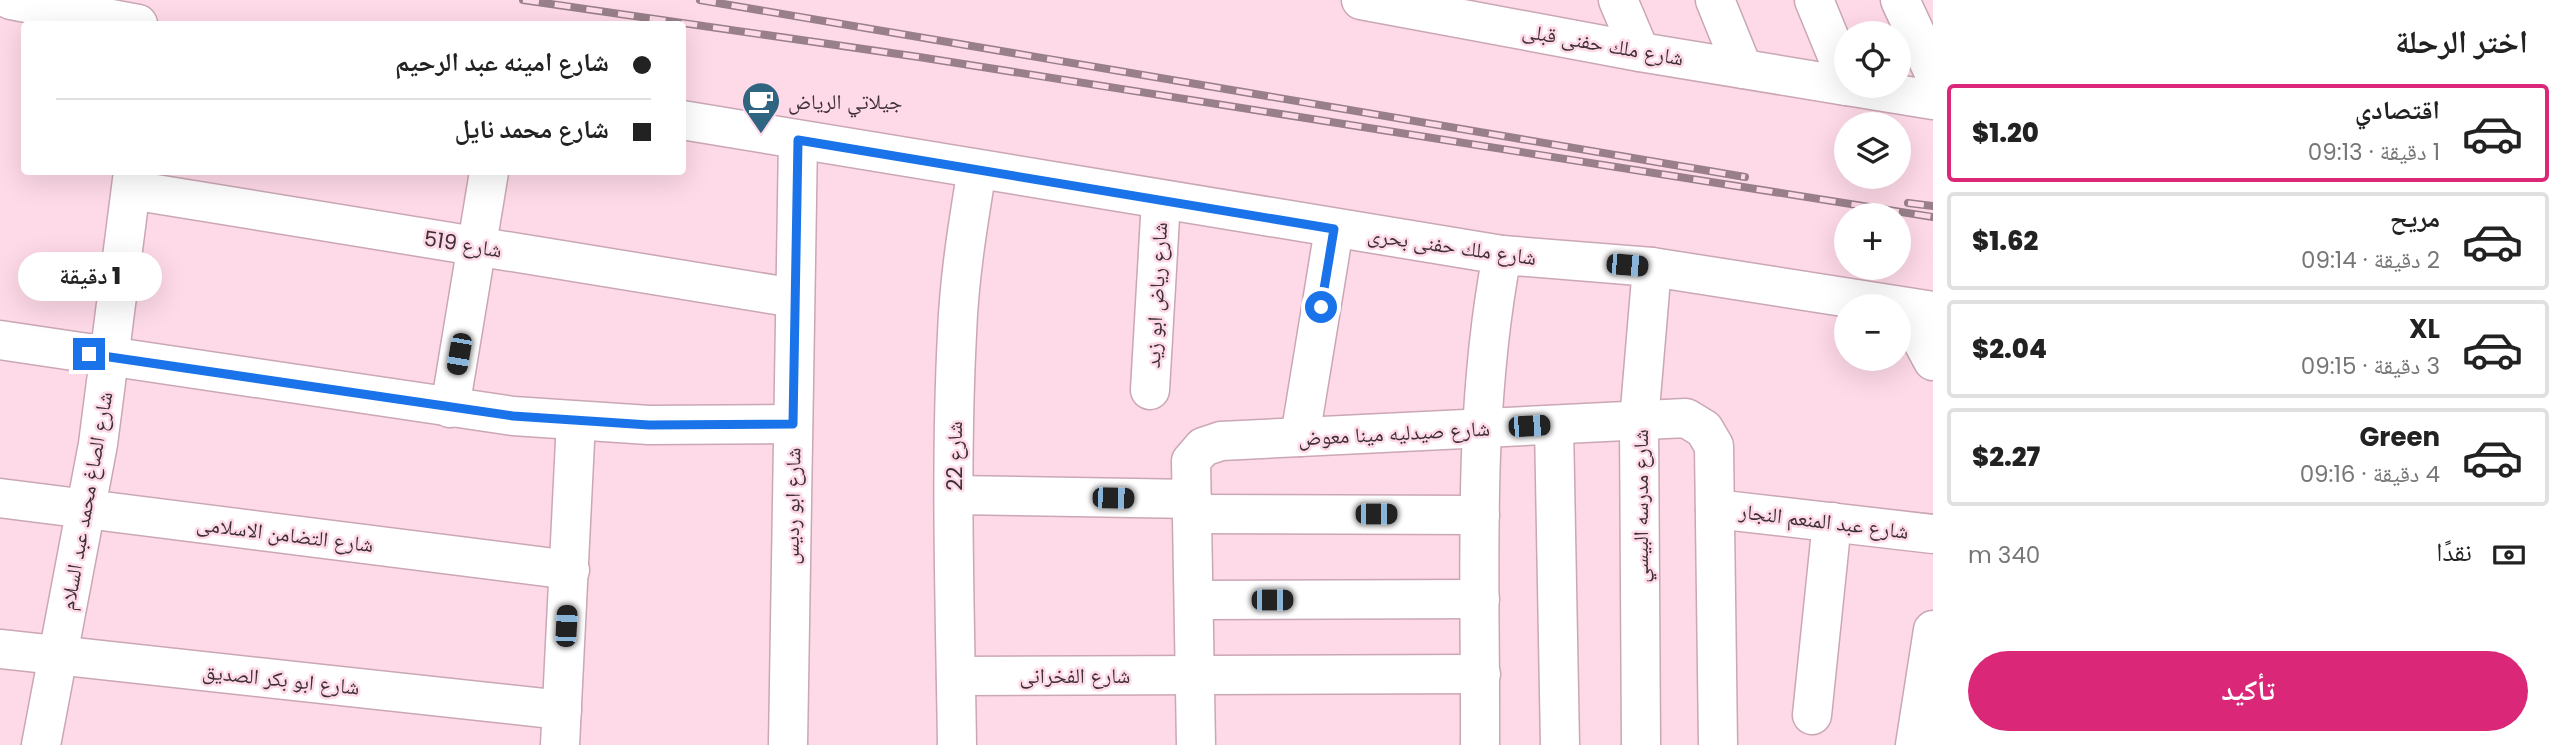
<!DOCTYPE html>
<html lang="ar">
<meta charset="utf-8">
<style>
body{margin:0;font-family:Poppins,"Noto Naskh Arabic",sans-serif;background:#f6f6f6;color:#222;direction:rtl;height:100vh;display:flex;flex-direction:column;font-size:26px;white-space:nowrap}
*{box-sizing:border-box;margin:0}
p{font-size:23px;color:#767676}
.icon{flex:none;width:38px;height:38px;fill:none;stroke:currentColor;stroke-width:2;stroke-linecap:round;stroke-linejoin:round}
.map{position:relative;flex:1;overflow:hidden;direction:ltr}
.panel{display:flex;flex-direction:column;background:#fff;width:630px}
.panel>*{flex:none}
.hud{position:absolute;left:21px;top:21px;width:665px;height:154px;border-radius:7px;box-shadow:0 7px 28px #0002;direction:rtl;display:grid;align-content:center;height:154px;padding:0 35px;background:#fff}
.tools{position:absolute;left:1834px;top:21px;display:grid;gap:14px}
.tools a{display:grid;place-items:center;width:77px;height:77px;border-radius:50%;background:#fff;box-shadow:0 7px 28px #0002;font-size:35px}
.end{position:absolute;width:32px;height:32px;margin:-16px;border:9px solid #1a73e8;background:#fff;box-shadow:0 0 0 4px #fff}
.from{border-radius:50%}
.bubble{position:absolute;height:49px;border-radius:24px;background:#fff;box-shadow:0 7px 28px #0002;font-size:23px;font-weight:800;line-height:49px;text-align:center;direction:rtl}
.car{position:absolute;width:21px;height:42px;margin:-21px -10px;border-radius:9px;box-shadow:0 0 5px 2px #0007;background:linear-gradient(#222 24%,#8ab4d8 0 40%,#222 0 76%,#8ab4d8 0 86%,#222 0)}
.hud b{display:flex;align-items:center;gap:24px;height:66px;font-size:26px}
.hud b+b{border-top:2px solid #e0e0e0}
.hud i{width:18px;height:18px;background:#222}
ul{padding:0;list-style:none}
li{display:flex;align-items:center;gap:21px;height:98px;margin:0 14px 10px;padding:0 21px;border:4px solid #e0e0e0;border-radius:7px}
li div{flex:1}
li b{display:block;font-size:26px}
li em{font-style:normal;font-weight:800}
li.on{border-color:#db2777}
li>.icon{width:63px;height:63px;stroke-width:1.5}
h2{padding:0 35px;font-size:32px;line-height:84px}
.pay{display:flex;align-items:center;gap:18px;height:77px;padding:0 35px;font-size:26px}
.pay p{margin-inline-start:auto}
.cta{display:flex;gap:14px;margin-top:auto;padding:14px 35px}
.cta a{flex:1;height:80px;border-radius:42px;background:#db2777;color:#fff;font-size:28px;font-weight:800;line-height:80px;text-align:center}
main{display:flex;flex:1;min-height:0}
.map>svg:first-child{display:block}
</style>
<main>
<section class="panel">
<h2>اختر الرحلة</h2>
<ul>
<li class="on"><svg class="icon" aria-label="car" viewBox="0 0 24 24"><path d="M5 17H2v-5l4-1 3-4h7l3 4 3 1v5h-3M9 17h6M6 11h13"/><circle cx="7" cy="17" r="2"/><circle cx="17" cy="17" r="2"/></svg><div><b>اقتصادي</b><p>1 دقيقة · 09:13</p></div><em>$1.20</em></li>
<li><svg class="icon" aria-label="car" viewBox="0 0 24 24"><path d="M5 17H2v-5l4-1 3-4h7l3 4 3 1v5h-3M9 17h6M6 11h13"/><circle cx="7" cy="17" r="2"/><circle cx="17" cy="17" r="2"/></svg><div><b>مريح</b><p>2 دقيقة · 09:14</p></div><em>$1.62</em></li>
<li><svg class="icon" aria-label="car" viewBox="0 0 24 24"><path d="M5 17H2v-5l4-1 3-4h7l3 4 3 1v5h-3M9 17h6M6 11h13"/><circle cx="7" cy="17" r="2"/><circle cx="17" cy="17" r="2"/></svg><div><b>XL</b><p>3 دقيقة · 09:15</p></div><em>$2.04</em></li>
<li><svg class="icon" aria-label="car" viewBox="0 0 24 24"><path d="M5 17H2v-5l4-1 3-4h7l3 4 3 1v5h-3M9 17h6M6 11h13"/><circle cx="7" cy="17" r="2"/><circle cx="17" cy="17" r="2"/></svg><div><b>Green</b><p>4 دقيقة · 09:16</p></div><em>$2.27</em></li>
</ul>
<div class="pay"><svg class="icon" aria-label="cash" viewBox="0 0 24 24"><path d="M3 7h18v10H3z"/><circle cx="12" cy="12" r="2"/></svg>نقدًا<p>340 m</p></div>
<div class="cta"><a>تأكيد</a></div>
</section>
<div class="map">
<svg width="1933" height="745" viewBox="0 0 1933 745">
<rect width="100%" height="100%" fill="#fed9e8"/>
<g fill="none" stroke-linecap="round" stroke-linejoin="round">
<defs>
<g id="minor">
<polyline points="11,0 138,24"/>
<polyline points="1361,0 1640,52 1846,86"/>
<polyline points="1618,0 1640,52"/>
<polyline points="1715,0 1743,69"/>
<polyline points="1814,0 1846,78"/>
<polyline points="1900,0 1933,71"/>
<polyline points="1847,86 1933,100"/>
<polyline points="682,120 1502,255 1652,267 1933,311"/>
<polyline points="131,190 795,298"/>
<polyline points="1904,307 1933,361"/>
<polyline points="0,340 513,416 649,425 793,424"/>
<polyline points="1150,390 1161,200"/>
<polyline points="450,408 489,172"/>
<polyline points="1554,425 1560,745"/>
<polyline points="1300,437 1334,229"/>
<polyline points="954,495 1192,499"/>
<polyline points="0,498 570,570"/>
<polyline points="1715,509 1933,534"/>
<polyline points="1192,514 1480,515"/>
<polyline points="1194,600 1480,599"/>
<polyline points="0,649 562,710"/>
<polyline points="956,676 1481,674"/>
<polyline points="1812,715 1832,522"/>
<polyline points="41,745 98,444 133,172"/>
<polyline points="560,745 576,421"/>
<polyline points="788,745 798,140"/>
<path d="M957 745C955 608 950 470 957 334 959 278 968 224 977 169"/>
<polyline points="1196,745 1191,461 1203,447 1221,441 1686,418 1704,429 1714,446 1718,745"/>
<path d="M1480 745C1481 581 1471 417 1502 255"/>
<polyline points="1641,745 1639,421 1652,267"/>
<polyline points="1915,745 1933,630"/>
</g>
</defs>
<use href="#minor" stroke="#caa7b5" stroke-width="41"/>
<use href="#minor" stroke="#fff" stroke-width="38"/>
<defs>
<g id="rail">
<polyline points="523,0 919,57 1933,217"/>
<polyline points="700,0 1745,177"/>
<polyline points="1908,203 1933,206"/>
</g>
</defs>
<use href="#rail" stroke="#987f89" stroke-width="8"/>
<use href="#rail" stroke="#fed9e8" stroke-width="5" stroke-dasharray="16" stroke-linecap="butt"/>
</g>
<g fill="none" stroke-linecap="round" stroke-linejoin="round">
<polyline stroke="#1a73e8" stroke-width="9" points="89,354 513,416 649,425 793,424 798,140 1334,229 1321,307"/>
</g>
<defs>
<symbol id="cafe-pin" viewBox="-11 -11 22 30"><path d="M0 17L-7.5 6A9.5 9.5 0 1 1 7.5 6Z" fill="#306581" stroke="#fed9e8"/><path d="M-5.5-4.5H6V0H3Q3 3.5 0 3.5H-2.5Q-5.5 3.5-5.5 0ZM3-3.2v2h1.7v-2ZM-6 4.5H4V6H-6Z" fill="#fff"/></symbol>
</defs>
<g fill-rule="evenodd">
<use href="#cafe-pin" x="739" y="79" width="44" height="60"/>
</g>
<g text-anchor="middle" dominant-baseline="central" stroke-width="5" stroke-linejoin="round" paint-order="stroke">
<g font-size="21" fill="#3e3036" stroke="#fed9e8">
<text transform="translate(1603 44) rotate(10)">شارع ملك حفنى قبلى</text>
<text transform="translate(463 244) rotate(9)">شارع 519</text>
<text transform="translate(1452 246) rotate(8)">شارع ملك حفنى بحرى</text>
<text transform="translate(1156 295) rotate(-87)">شارع رياض ابو زيد</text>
<text transform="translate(1394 433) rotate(-3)">شارع صيدليه مينا معوض</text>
<text transform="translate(954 456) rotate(-90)">شارع 22</text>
<text transform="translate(86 501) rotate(-80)">شارع الصاغ محمد عبد السلام</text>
<text transform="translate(792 506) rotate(-89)">شارع ابو رديس</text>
<text transform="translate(1640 506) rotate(-90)">شارع مدرسه البيسي</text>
<text transform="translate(1824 521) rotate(7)">شارع عبد المنعم النجار</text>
<text transform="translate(285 534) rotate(7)">شارع التضامن الاسلامى</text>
<text x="1075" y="675">شارع الفخرانى</text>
<text transform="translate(281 679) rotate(6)">شارع ابو بكر الصديق</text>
</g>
<g font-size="21" fill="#3e3036" stroke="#fed9e8" text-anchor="start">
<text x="788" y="101">جيلاتي الرياض</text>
</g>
</g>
</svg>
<div class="tools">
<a><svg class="icon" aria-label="locate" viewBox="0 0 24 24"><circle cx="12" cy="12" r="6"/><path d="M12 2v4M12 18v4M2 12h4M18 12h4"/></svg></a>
<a><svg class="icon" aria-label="layers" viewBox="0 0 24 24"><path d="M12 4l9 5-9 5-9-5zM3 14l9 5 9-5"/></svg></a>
<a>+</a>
<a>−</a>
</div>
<i class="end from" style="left:1321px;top:307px"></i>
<i class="end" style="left:89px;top:354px"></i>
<div class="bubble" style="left:18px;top:252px;width:144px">1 دقيقة</div>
<i class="car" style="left:1627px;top:265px;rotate:95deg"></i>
<i class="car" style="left:459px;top:354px;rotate:190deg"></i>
<i class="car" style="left:1529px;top:426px;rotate:87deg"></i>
<i class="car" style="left:1113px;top:498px;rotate:91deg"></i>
<i class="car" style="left:1376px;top:514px;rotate:90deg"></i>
<i class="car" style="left:1272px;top:600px;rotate:90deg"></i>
<i class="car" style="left:566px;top:626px;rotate:3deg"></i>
<div class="hud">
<b><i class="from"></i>شارع امينه عبد الرحيم</b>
<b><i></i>شارع محمد نايل</b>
</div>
</div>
</main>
